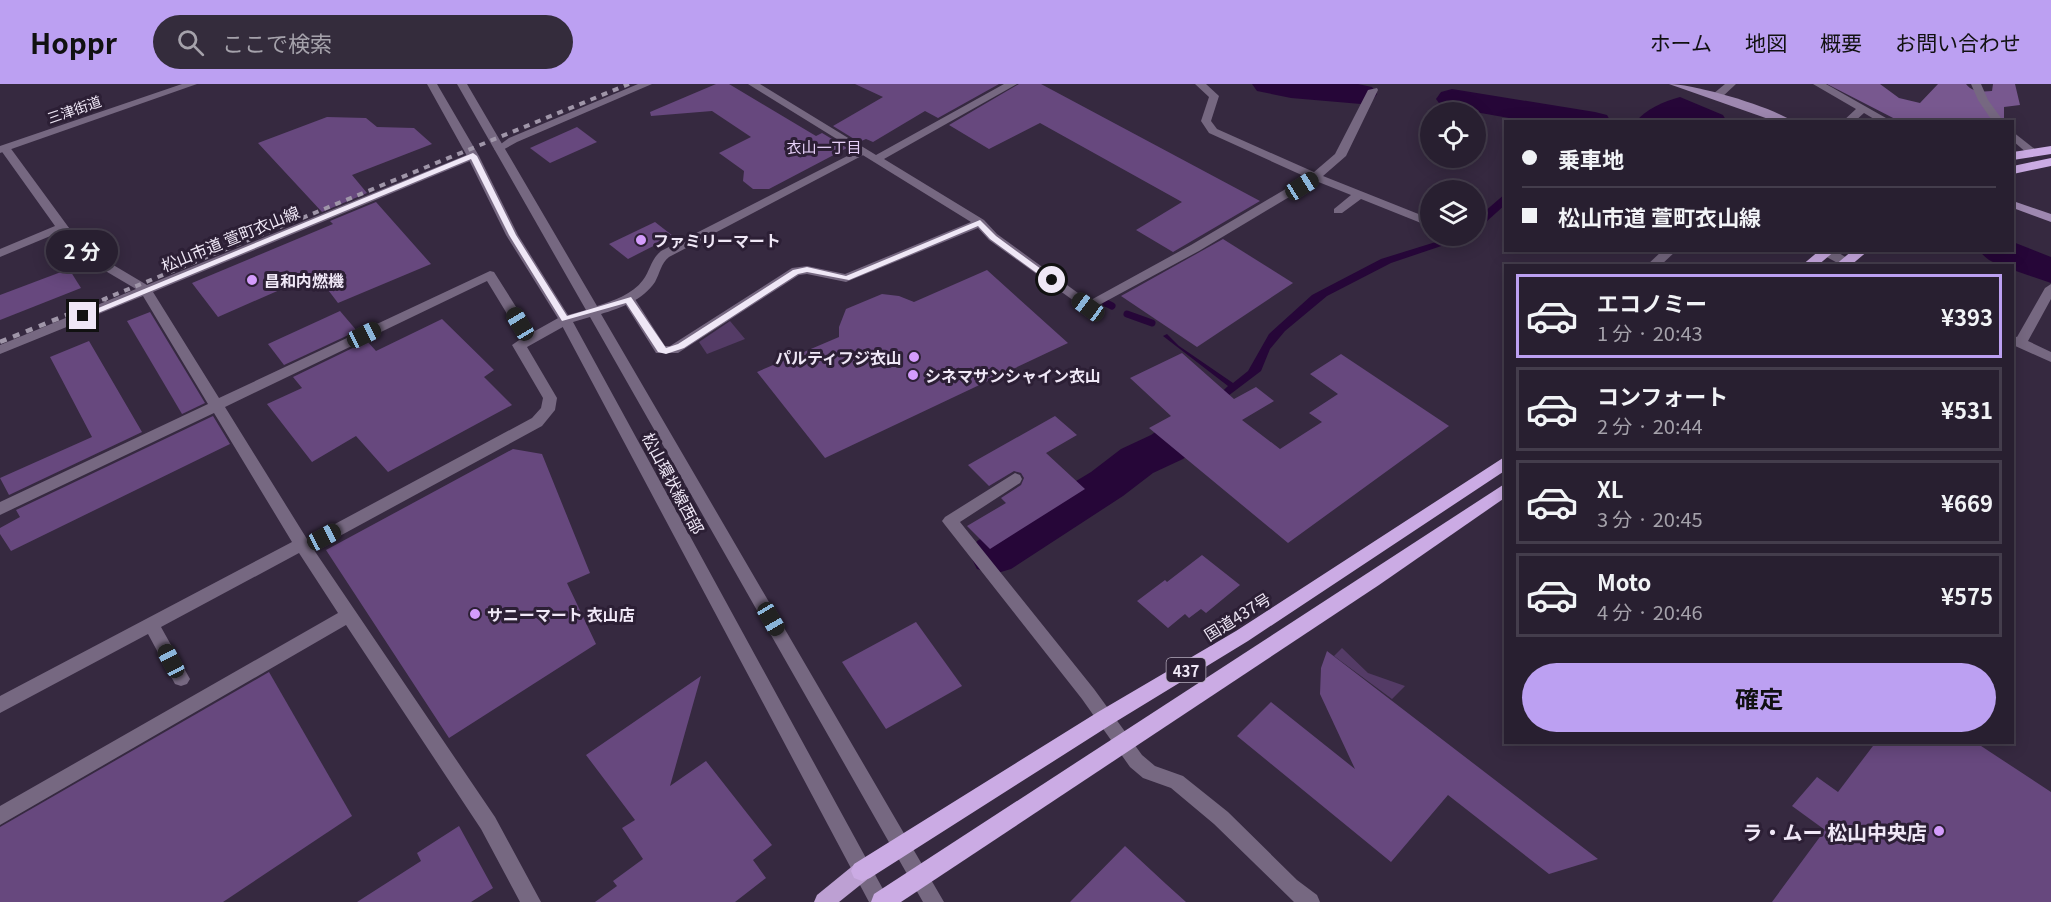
<!DOCTYPE html>
<html lang="ja">
<meta charset="utf-8">
<style>
body{margin:0;font-family:Georgia,"Noto Sans JP",serif;background:#342c3c;color:#f1f3f6;height:100vh;display:flex;flex-direction:column;font-size:22px;white-space:nowrap}
*{box-sizing:border-box;margin:0}
p{font-size:20px;color:#a5a2ab}
.icon{flex:none;width:33px;height:33px;fill:none;stroke:currentColor;stroke-width:2;stroke-linecap:round;stroke-linejoin:round}
.map{position:relative;flex:1;overflow:hidden}
.details{position:absolute;left:1504px;top:180px;width:510px;height:480px;display:flex;flex-direction:column;background:#281f30;border-radius:0px;box-shadow:0 3px 15px #0003,0 0 0 2px #443d4c}
.details>*{flex:none}
.banner{position:absolute;left:1504px;top:36px;width:510px;height:132px;border-radius:0px;box-shadow:0 3px 15px #0003,0 0 0 2px #443d4c;display:grid;align-content:center;height:132px;padding:0 18px;background:#281f30}
.controls{position:absolute;left:1420px;top:18px;display:grid;gap:12px}
.controls a{display:grid;place-items:center;width:66px;height:66px;border-radius:50%;background:#281f30;box-shadow:0 3px 15px #0003,0 0 0 2px #443d4c;font-size:30px}
.end{position:absolute;width:27px;height:27px;margin:-14px;border:8px solid #efe7f6;background:#111;box-shadow:0 0 0 3px #111}
.from{border-radius:50%}
.bubble{position:absolute;height:42px;border-radius:21px;background:#281f30;box-shadow:0 3px 15px #0003,0 0 0 2px #443d4c;font-size:20px;font-weight:700;line-height:42px;text-align:center}
.car{position:absolute;width:18px;height:36px;margin:-18px -9px;border-radius:8px;box-shadow:0 0 4px 2px #0007;background:linear-gradient(#222 24%,#8ab4d8 0 40%,#222 0 76%,#8ab4d8 0 86%,#222 0)}
.banner b{display:flex;align-items:center;gap:21px;height:57px;font-size:22px}
.banner b+b{border-top:2px solid #443d4c}
.banner i{width:15px;height:15px;background:#f1f3f6}
ul{padding:10px 0 0;list-style:none}
li{display:flex;align-items:center;gap:18px;height:84px;margin:0 12px 9px;padding:0 6px;border:3px solid #443d4c;border-radius:0px}
li div{flex:1}
li b{display:block;font-size:22px}
li em{font-style:normal;font-weight:700}
li.selected{border-color:#bca0f2}
li>.icon{width:54px;height:54px;stroke-width:1.5}
.button{display:flex;gap:12px;margin-top:auto;padding:12px 18px}
.button a{flex:1;height:69px;border-radius:36px;background:#bca0f2;color:#111;font-size:24px;font-weight:700;line-height:69px;text-align:center}
header{display:flex;align-items:center;gap:36px;box-sizing:border-box;height:84px;padding:0 30px;background:#bca0f2;color:#111}
header strong{font-size:28px}
nav{display:flex;gap:33px;margin-inline-start:auto;font-size:21px}
.search{width:420px;height:54px;background:#342c3c;display:flex;align-items:center;gap:15px;box-sizing:border-box;padding:0 21px;border-radius:33px;color:#a5a2ab;font-size:22px}
.map>svg:first-child{display:block}
</style>
<header>
<strong>Hoppr</strong>
<div class="search"><svg class="icon" aria-label="search" viewBox="0 0 24 24"><circle cx="10" cy="10" r="6"/><path d="M15 15l6 6"/></svg>ここで検索</div>
<nav><a>ホーム</a><a>地図</a><a>概要</a><a>お問い合わせ</a></nav>
</header>
<div class="map">
<svg width="2051" height="818" viewBox="0 0 2051 818">
<rect width="100%" height="100%" fill="#362940"/>
<g fill="#543b66">
<polygon points="730,237 745,255 707,270 699,258"/>
<polygon points="1342,564 1368,589 1405,602 1392,615 1334,572"/>
</g>
<path fill="#78588f" d="M1827 0H1880L1899 14 1920 19 1938 0H1966C1972 8 1982 8 1992 7L1993 0H2015L2020 21 2004 23V34L2011 37H1899Z"/>
<g fill="#260638">
<polygon points="1506,109 1506,120 1476,147 1476,135"/>
<polygon points="1455,152 1471,152 1391,179 1327,212 1285,247 1270,265 1261,287 1228,312 1189,353 1171,366 1140,380 1135,373 1176,352 1228,302 1163,252 1167,250 1179,262 1233,299 1248,287 1269,250 1312,211 1381,175"/>
</g>
<g fill="none" stroke-linecap="round" stroke-linejoin="round">
<g stroke="#260638" stroke-width="7">
<polyline points="1106,219 1112,222"/>
<polyline points="1127,230 1152,239"/>
</g>
<g fill="#260638" fill-rule="evenodd">
<polygon points="1252,0 1358,0 1372,3 1377,10 1372,17 1361,20 1291,14 1257,7"/>
<polygon points="1452,5 1595,28 1607,31 1611,38 1531,38 1441,22 1436,15 1441,8"/>
<path d="M1680 13 1723 31 1727 38H1636C1645 25 1665 17 1680 13Z"/>
<path d="M2013 158 2051 173V199L2013 186V182C2000 182 1987 178 1979 166H2013Z"/>
<polygon points="1192,329 1208,334 1214,345 1208,356 1183,375 1153,389 1123,412 1011,485 994,490 977,485 970,471 977,457 1091,388 1121,365 1151,351 1176,334"/>
</g>
</g>
<g fill="#67487e">
<polygon points="716,0 729,0 816,52 822,49 847,64 769,105 753,105 743,97 744,87 719,69 751,53 712,27 651,32 650,28"/>
<polygon points="855,0 999,0 938,34 925,27 873,58 866,55 859,58 833,42 883,13"/>
<polygon points="1019,0 1041,0 1260,117 1173,168 1136,146 1182,118 1040,39 989,65 949,41"/>
<polygon points="327,33 366,34 377,43 414,44 432,60 352,91 367,109 322,128 258,59"/>
<polygon points="577,43 597,58 550,79 530,64"/>
<polygon points="376,118 431,180 338,219 316,190 218,233 192,199 333,140 330,137"/>
<polygon points="655,138 673,152 628,175 609,160"/>
<polygon points="1223,155 1293,199 1197,263 1121,212"/>
<polygon points="69,185 81,204 0,236 0,211"/>
<polygon points="987,186 1068,259 825,374 757,288 839,253 839,243 846,225 882,210 899,212 914,218"/>
<polygon points="340,227 357,247 284,281 268,260"/>
<polygon points="150,228 205,319 182,330 127,237"/>
<polygon points="442,235 494,286 484,293 512,321 388,388 356,352 312,378 267,320 302,304 293,293 367,257 376,267"/>
<polygon points="89,257 142,348 9,411 0,394 92,353 50,273"/>
<polygon points="1182,269 1234,315 1256,303 1274,317 1242,336 1280,365 1322,338 1309,329 1338,310 1310,290 1341,270 1449,342 1288,459 1149,344 1171,332 1130,294"/>
<polygon points="213,332 230,360 11,467 0,450 0,444 20,433 16,426"/>
<polygon points="1055,332 1077,351 1046,369 1085,405 990,465 967,442 1006,419 1001,414 1021,401 1024,394 1021,389 1014,387 989,402 968,381"/>
<polygon points="513,365 542,370 590,489 567,499 596,560 449,654 326,466"/>
<polygon points="1202,471 1240,501 1206,529 1201,525 1189,534 1185,530 1168,544 1137,517 1165,496 1167,498"/>
<polygon points="916,538 962,602 886,645 842,578"/>
<polygon points="1327,567 1598,775 1549,790 1448,711 1391,778 1237,652 1271,618 1355,685 1320,610 1321,584"/>
<polygon points="269,588 352,732 223,818 0,818 0,743"/>
<polygon points="701,592 670,702 706,677 772,761 753,776 766,794 735,818 595,818 617,802 613,797 643,775 622,744 635,736 586,671"/>
<polygon points="1876,658 1975,658 2051,708 2051,818 1772,818 1825,746 1792,722 1817,693 1838,708"/>
<polygon points="459,742 493,804 471,818 357,818 421,777 417,769"/>
<polygon points="1125,762 1166,800 1186,818 1070,818"/>
</g>
<g fill="none" stroke-linecap="round" stroke-linejoin="round">
<g fill="#766881" fill-rule="evenodd">
<polygon points="638,0 652,0 517,58 499,68 494,65 509,54"/>
<polygon points="748,0 760,0 876,71 1004,0 1017,0 884,75 984,136 997,150 1089,217 1191,161 1306,93 1209,49 1201,37 1209,13 1195,0 1206,0 1219,12 1211,37 1217,45 1314,88 1335,70 1368,6 1377,4 1378,6 1346,72 1323,92 1431,135 1431,143 1361,115 1342,129 1334,129 1334,125 1351,111 1316,97 1199,167 1088,227 989,156 978,144 846,198 807,190 799,191 678,269 656,269 622,215 623,212 633,212 665,262 670,262 792,184 807,182 845,190 971,138"/>
<polygon points="1725,0 1736,0 1721,14 1713,14 1713,10"/>
<polygon points="1813,0 1826,0 1893,38 1879,38 1864,29 1854,38 1842,38 1856,25"/>
<polygon points="1971,0 1981,0 1988,16 2004,38 1993,38 1978,16"/>
<polygon points="2013,48 2036,66 2036,70 2028,70 2013,57"/>
<path d="M5 61 9 62 83 163 147 201 469 70H477V74L153 208 219 314 490 187 494 188 525 237 535 247 560 233H570L571 236 570 239 527 263 557 314 555 326 542 342 314 466 495 733 541 818H520L481 745 346 541 0 741V722L338 529 299 469 161 543 190 595 187 600 181 602 175 600 148 550 0 629V612L292 458 214 329 0 431V418L208 320 143 212 0 270V261L136 205 75 169 60 148 0 173V165L55 142 0 65ZM487 197 515 243 525 252 512 261 543 314 541 324 532 334 307 455 225 323Z"/>
<polygon points="1663,166 1677,166 1660,182 1646,182"/>
<polygon points="1822,166 1834,166 1860,182 1843,182 1823,171"/>
<polygon points="2051,200 2051,215 2028,257 2051,268 2051,278 2013,261 2013,252 2017,253 2045,204"/>
<polygon points="1015,389 1020,391 1022,395 1020,399 960,438 1094,605 1142,671 1155,682 1183,692 1228,728 1297,796 1317,811 1320,818 1294,818 1214,740 1171,704 1143,694 1130,683 1082,615 945,441 942,437 945,433"/>
</g>
<g fill="#766881" fill-rule="evenodd">
<polygon points="182,0 197,0 0,69 0,62"/>
<path d="M427 0H437L479 72 518 151 568 231 586 226 457 0H467L597 222C613 217 633 210 643 196 650 187 651 175 661 167L859 66 863 65 869 68 669 173C661 179 660 189 655 198 643 216 621 224 601 230L944 818H923L590 233 573 238 890 818H869L559 236 506 151 467 72Z"/>
</g>
<g fill="#9e88b0" fill-rule="evenodd">
<path d="M1669 0C1694 0 1774 23 1793 38H1777Z"/>
<polygon points="2013,117 2051,130 2051,138 2013,124"/>
</g>
<polygon fill="#bda0d3" fill-rule="evenodd" points="862,778 869,780 872,787 869,794 839,818 814,818 817,811 855,780"/>
<g fill="#cbabe4" fill-rule="evenodd">
<polygon points="2051,62 2051,70 2013,76 2013,68"/>
<polygon points="2051,74 2051,82 2013,90 2013,82"/>
<polygon points="1820,166 1836,166 1817,182 1801,182"/>
<polygon points="1853,166 1869,166 1850,182 1834,182"/>
<polygon points="1506,372 1506,386 1248,557 1112,640 870,794 862,797 854,794 851,787 854,780 1098,628 1236,547"/>
<polygon points="1506,399 1506,413 1379,501 901,818 871,818 874,810"/>
</g>
<polyline stroke="#a096a9" stroke-width="4" stroke-dasharray="6 6" stroke-linecap="butt" points="102,216 629,0"/>
<polyline stroke="#a096a9" stroke-width="4.5" stroke-dasharray="7 7" stroke-linecap="butt" points="0,258 106,215"/>
</g>
<polygon fill="#efe7f6" points="473,69 477,72 516,151 567,232 631,213 666,264 678,260 793,186 807,183 846,192 980,136 996,152 1056,196 1049,198 990,155 978,142 849,196 807,188 798,190 684,264 666,270 658,268 626,219 562,237 509,151 471,75 86,234 79,232"/>
<g fill="#d49cfc" stroke="#2c1f35" stroke-width="2">
<circle cx="641" cy="156" r="6"/>
<circle cx="252" cy="196" r="6"/>
<circle cx="914" cy="273" r="6"/>
<circle cx="913" cy="291" r="6"/>
<circle cx="475" cy="530" r="6"/>
<circle cx="1939" cy="747" r="6"/>
</g>
<g text-anchor="middle" dominant-baseline="central" stroke-width="6" stroke-linejoin="round" paint-order="stroke">
<g font-size="14" fill="#efe7f6" stroke="#2c1f35">
<text transform="translate(74 25) rotate(-19)">三津街道</text>
</g>
<g font-size="15" fill="#e7d0f9" stroke="#2c1f35">
<text x="824" y="62">衣山一丁目</text>
</g>
<rect fill="#2c1f35" stroke="#b4abbc" stroke-width="1.5" x="1166.5" y="574" width="39" height="24" rx="4.5"/>
<g font-size="15" font-weight="bold" fill="#efe7f6">
<text x="1186" y="586">437</text>
</g>
<g font-size="16" fill="#efe7f6" stroke="#2c1f35">
<text transform="translate(230 154) rotate(-22)">松山市道 萱町衣山線</text>
<text transform="translate(674 399) rotate(62)">松山環状線西部</text>
<text transform="translate(1237 532) rotate(-32)">国道437号</text>
</g>
<g font-size="16" font-weight="bold" fill="#efe7f6" stroke="#2c1f35" text-anchor="start">
<text x="653" y="156">ファミリーマート</text>
<text x="264" y="196">昌和内燃機</text>
<text x="902" y="273" text-anchor="end">パルティフジ衣山</text>
<text x="925" y="291">シネマサンシャイン衣山</text>
<text x="487" y="530">サニーマート 衣山店</text>
</g>
<g font-size="20" font-weight="bold" fill="#efe7f6" stroke="#2c1f35" text-anchor="end">
<text x="1927" y="747">ラ・ムー 松山中央店</text>
</g>
</g>
</svg>
<div class="controls">
<a><svg class="icon" aria-label="locate" viewBox="0 0 24 24"><circle cx="12" cy="12" r="6"/><path d="M12 2v4M12 18v4M2 12h4M18 12h4"/></svg></a>
<a><svg class="icon" aria-label="layers" viewBox="0 0 24 24"><path d="M12 4l9 5-9 5-9-5zM3 14l9 5 9-5"/></svg></a>
</div>
<i class="end from" style="left:1052px;top:196px"></i>
<i class="end" style="left:83px;top:232px"></i>
<div class="bubble" style="left:46px;top:146px;width:72px">2 分</div>
<i class="car" style="left:1302px;top:102px;rotate:58deg"></i>
<i class="car" style="left:1088px;top:223px;rotate:306deg"></i>
<i class="car" style="left:520px;top:240px;rotate:329deg"></i>
<i class="car" style="left:364px;top:251px;rotate:64deg"></i>
<i class="car" style="left:324px;top:453px;rotate:62deg"></i>
<i class="car" style="left:771px;top:535px;rotate:150deg"></i>
<i class="car" style="left:171px;top:577px;rotate:332deg"></i>
<div class="banner">
<b><i class="from"></i>乗車地</b>
<b><i></i>松山市道 萱町衣山線</b>
</div>
<section class="details">
<ul>
<li class="selected"><svg class="icon" aria-label="car" viewBox="0 0 24 24"><path d="M5 17H2v-5l4-1 3-4h7l3 4 3 1v5h-3M9 17h6M6 11h13"/><circle cx="7" cy="17" r="2"/><circle cx="17" cy="17" r="2"/></svg><div><b>エコノミー</b><p>1 分 · 20:43</p></div><em>¥393</em></li>
<li><svg class="icon" aria-label="car" viewBox="0 0 24 24"><path d="M5 17H2v-5l4-1 3-4h7l3 4 3 1v5h-3M9 17h6M6 11h13"/><circle cx="7" cy="17" r="2"/><circle cx="17" cy="17" r="2"/></svg><div><b>コンフォート</b><p>2 分 · 20:44</p></div><em>¥531</em></li>
<li><svg class="icon" aria-label="car" viewBox="0 0 24 24"><path d="M5 17H2v-5l4-1 3-4h7l3 4 3 1v5h-3M9 17h6M6 11h13"/><circle cx="7" cy="17" r="2"/><circle cx="17" cy="17" r="2"/></svg><div><b>XL</b><p>3 分 · 20:45</p></div><em>¥669</em></li>
<li><svg class="icon" aria-label="car" viewBox="0 0 24 24"><path d="M5 17H2v-5l4-1 3-4h7l3 4 3 1v5h-3M9 17h6M6 11h13"/><circle cx="7" cy="17" r="2"/><circle cx="17" cy="17" r="2"/></svg><div><b>Moto</b><p>4 分 · 20:46</p></div><em>¥575</em></li>
</ul>
<div class="button"><a>確定</a></div>
</section>
</div>
